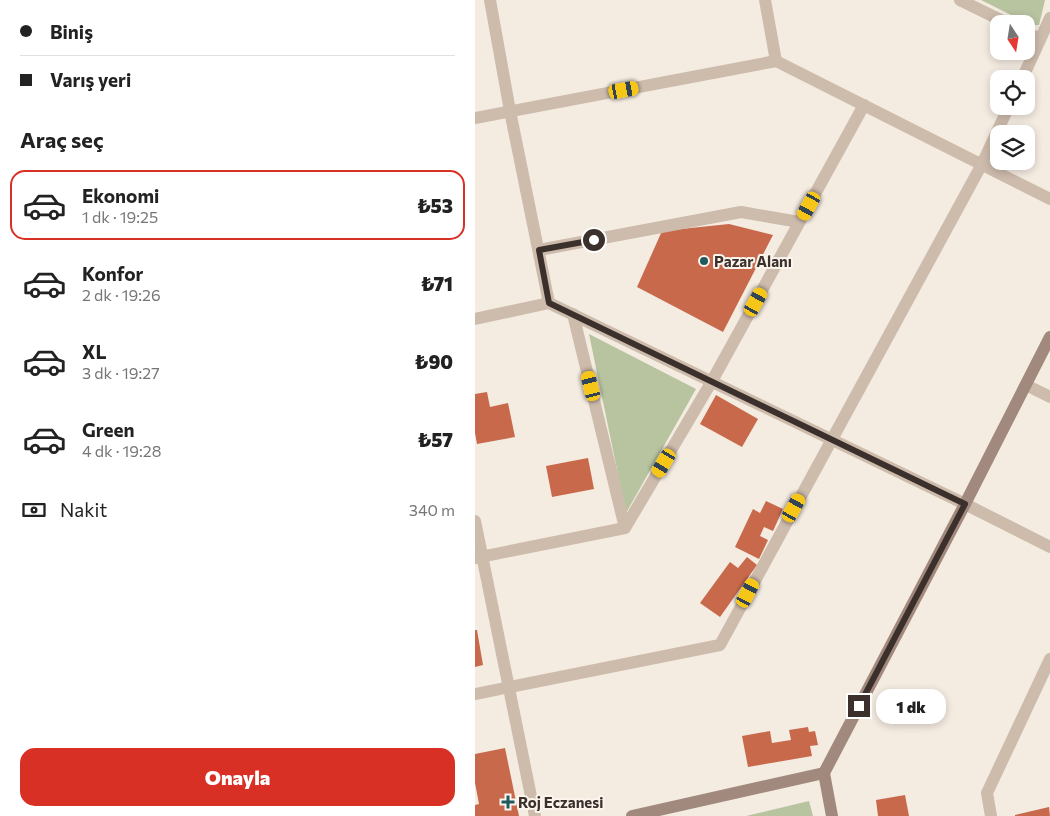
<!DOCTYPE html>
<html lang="tr">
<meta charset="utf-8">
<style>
body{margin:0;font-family:Commissioner,sans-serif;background:#f2f2f2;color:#222;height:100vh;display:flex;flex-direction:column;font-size:19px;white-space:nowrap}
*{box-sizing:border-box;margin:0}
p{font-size:16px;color:#767676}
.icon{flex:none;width:28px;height:28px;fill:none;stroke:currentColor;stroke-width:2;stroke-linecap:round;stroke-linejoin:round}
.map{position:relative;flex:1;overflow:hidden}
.details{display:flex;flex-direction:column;background:#fff;width:475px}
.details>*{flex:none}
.hud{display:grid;align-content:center;height:110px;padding:0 20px;background:#fff}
.needle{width:32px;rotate:168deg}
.buttons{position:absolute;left:515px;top:15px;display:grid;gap:10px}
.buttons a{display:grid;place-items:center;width:45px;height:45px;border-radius:10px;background:#fff;box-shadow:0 2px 8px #0003;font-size:25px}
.end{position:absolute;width:22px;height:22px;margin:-11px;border:6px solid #3b302b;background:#fff;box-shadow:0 0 0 2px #fff}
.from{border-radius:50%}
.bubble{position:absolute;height:35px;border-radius:15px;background:#fff;box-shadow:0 2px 8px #0003;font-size:16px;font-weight:800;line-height:35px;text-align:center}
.car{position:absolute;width:15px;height:30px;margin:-15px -8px;border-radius:6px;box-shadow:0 0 4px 1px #0007;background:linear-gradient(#f5c518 24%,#345 0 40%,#f5c518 0 76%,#345 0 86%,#f5c518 0)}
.hud b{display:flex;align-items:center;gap:18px;height:48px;font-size:19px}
.hud b+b{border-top:1px solid #e0e0e0}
.hud i{width:12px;height:12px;background:#222}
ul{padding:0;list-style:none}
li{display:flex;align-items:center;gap:15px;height:70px;margin:0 10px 8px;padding:0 10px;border:2px solid transparent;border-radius:15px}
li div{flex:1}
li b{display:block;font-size:19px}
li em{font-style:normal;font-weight:800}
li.selected{border-color:#d93025}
li>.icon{width:45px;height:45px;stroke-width:1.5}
h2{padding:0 20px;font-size:22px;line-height:60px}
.pay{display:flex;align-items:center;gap:12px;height:55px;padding:0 20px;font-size:19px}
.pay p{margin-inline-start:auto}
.primary-button{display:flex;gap:10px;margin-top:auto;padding:10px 20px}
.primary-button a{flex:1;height:58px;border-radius:15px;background:#d93025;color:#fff;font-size:20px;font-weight:800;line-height:58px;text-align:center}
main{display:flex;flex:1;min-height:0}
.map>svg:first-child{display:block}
</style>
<main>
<section class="details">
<div class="hud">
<b><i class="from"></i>Biniş</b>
<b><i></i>Varış yeri</b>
</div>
<h2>Araç seç</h2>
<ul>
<li class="selected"><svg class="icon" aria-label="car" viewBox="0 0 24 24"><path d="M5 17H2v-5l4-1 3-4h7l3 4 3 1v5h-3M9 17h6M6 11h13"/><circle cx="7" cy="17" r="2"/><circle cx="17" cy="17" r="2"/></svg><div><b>Ekonomi</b><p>1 dk · 19:25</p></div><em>₺53</em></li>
<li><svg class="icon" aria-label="car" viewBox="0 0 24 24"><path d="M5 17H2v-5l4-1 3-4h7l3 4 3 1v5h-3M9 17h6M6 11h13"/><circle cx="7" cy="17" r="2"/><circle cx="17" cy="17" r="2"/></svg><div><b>Konfor</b><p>2 dk · 19:26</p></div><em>₺71</em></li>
<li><svg class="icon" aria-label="car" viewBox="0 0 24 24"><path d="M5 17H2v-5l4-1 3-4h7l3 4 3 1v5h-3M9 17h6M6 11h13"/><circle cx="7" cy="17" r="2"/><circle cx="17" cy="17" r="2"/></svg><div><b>XL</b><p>3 dk · 19:27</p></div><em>₺90</em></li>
<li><svg class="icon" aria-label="car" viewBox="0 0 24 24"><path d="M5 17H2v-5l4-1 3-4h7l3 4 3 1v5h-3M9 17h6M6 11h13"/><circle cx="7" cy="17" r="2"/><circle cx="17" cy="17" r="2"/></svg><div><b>Green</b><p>4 dk · 19:28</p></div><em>₺57</em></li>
</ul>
<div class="pay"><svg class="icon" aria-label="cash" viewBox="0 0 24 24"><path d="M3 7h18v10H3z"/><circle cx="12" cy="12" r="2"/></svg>Nakit<p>340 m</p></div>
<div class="primary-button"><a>Onayla</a></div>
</section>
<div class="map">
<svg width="575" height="816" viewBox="0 0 575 816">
<rect width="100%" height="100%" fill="#f4ebe1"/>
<g fill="#b8c4a0">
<polygon points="506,0 570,0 564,25 556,25"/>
<polygon points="114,334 221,389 151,513"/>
<polygon points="334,801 338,816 271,816"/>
</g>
<g fill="#c8694b">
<polygon points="254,224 298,235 248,332 162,287 187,231"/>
<polygon points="12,392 15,407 33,403 40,437 2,444 0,433 0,394"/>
<polygon points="241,395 283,419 267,447 225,424"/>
<polygon points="113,458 119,489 77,497 71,466"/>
<polygon points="291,501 308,509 298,531 289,527 285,536 293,540 284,559 260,547 278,509 285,513"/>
<polygon points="272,557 282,565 245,617 225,603 255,562 263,568"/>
<polygon points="0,630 2,630 8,665 0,667"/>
<polygon points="333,727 334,732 340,731 343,745 335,746 337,756 273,767 267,736 295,731 297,743 316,740 314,730"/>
<polygon points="30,748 44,816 0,816 0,805 4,804 0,783 0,754"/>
<polygon points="430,795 434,816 403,816 401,800"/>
<polygon points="574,807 575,816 540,816 540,815"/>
</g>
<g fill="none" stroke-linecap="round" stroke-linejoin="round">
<g stroke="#cdbbac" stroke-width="12">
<polyline points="15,0 35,111 74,303"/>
<polyline points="290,0 301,61"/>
<polyline points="485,0 534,24"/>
<polyline points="551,32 565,39"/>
<polyline points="547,79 575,18"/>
<polyline points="0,118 301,61 575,199"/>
<polyline points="64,250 266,212 324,222"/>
<polyline points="98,314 150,528"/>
<polyline points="0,319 74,303 490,504 575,547"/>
<polyline points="551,385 575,397"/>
<polyline points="0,521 60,816"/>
<polyline points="0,558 150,528 237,381 389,105"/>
<polyline points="0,694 245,645 507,164 534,106"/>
<polyline points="516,816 512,793 575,659"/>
</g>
<g stroke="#a18a7d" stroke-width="12">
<polyline points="157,816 349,773"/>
<polyline points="357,816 349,773 490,504 575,337"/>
</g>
</g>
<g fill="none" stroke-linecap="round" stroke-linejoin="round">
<polyline stroke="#3b302b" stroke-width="6" points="119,240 64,250 74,303 490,504 384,706"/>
</g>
<g fill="#1f5a5e" stroke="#fbf5ee" stroke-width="2">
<circle cx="229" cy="261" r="5"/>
<path d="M30.5 794.5h5v5h5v5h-5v5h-5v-5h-5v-5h5z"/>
</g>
<g text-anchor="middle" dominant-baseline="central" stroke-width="4" stroke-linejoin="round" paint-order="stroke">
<g font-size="15" font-weight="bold" fill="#3b302b" stroke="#fbf5ee" text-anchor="start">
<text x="239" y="261">Pazar Alanı</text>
<text x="43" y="802">Roj Eczanesi</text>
</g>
</g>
</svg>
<div class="buttons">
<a><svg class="needle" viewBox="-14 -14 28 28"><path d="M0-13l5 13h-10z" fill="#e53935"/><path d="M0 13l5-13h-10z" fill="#767676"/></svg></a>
<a><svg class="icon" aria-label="locate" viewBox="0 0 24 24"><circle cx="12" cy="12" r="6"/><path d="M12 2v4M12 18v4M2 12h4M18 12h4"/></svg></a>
<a><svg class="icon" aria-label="layers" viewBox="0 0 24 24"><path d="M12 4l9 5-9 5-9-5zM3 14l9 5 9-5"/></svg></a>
</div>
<i class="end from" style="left:119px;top:240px"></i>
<i class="end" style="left:384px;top:706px"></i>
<div class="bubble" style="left:401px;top:689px;width:70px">1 dk</div>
<i class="car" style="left:149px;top:90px;rotate:80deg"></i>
<i class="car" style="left:334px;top:206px;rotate:209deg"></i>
<i class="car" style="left:281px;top:302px;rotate:29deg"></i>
<i class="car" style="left:116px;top:386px;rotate:346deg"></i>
<i class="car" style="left:189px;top:463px;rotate:211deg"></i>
<i class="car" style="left:319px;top:508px;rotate:29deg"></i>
<i class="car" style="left:273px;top:593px;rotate:28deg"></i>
</div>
</main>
